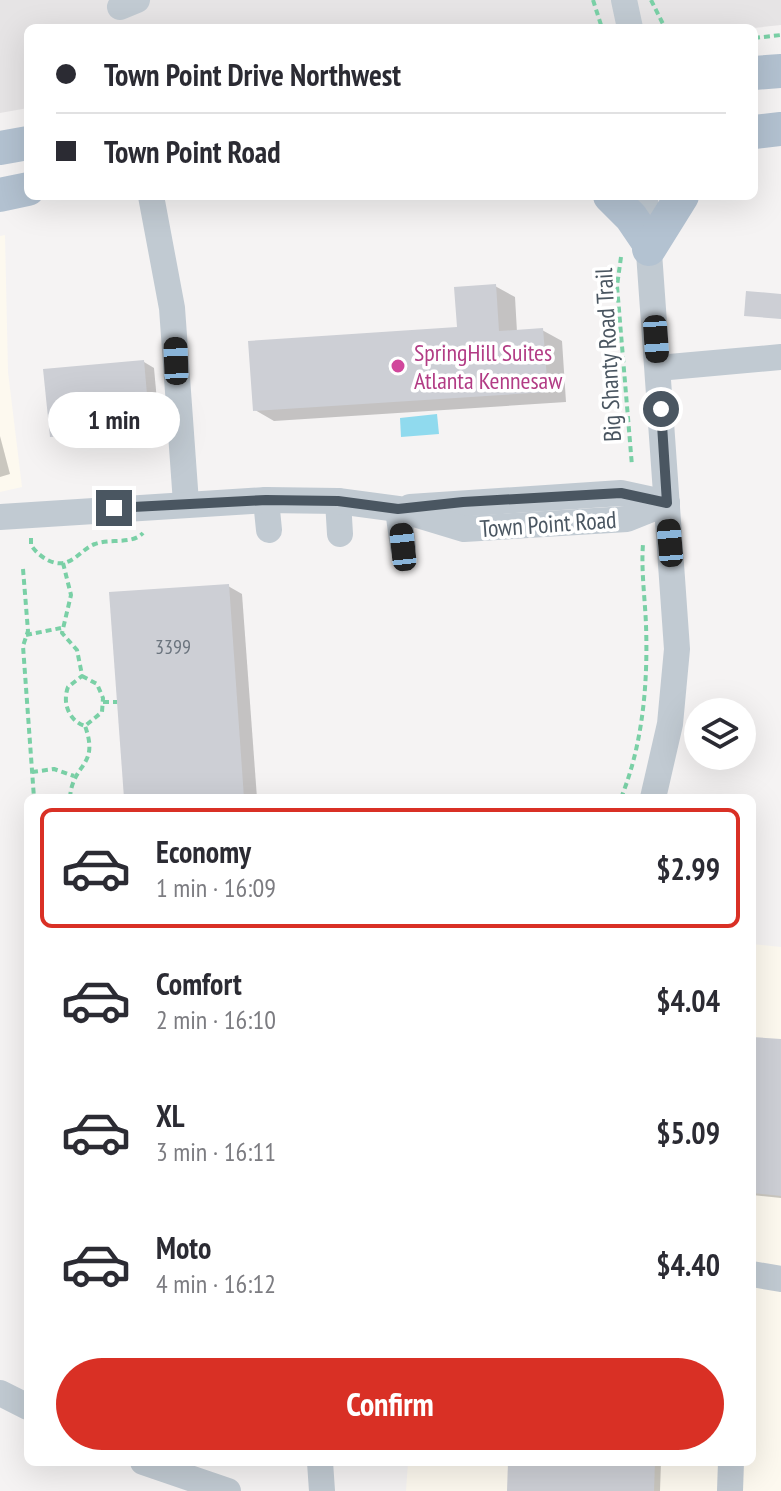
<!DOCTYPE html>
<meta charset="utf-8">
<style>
body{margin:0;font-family:"PT Sans Narrow",sans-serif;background:#f7f7f7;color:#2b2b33;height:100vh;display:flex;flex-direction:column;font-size:30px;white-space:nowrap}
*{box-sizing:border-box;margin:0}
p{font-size:26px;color:#7c7c81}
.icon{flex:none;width:44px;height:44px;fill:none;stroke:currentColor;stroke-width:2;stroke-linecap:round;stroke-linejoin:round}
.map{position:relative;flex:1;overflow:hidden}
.sheet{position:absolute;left:24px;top:794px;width:732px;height:672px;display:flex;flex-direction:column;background:#fff;border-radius:12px;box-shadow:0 8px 32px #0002}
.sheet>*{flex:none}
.banner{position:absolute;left:24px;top:24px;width:734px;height:176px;border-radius:12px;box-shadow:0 8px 32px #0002;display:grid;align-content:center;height:176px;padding:0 32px;background:#fff}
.tools{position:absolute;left:684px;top:698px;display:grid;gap:16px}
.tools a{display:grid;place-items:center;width:72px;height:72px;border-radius:50%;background:#fff;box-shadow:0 8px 32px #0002;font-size:40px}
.end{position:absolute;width:36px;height:36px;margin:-18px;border:10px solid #4a5661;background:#fff;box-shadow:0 0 0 4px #fff}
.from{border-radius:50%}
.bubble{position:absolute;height:56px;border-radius:28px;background:#fff;box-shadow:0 8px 32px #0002;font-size:26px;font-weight:600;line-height:56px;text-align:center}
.car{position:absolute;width:24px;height:48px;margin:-24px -12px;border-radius:10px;box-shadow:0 0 6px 2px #0007;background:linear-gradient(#222 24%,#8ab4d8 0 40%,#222 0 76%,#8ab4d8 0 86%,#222 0)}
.banner b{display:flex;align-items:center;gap:28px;height:76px;font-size:30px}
.banner b+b{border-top:2px solid #e1e1e2}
.banner i{width:20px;height:20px;background:#2b2b33}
ul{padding:14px 0 0;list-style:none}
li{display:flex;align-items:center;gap:24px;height:120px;margin:0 16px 12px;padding:0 16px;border:4px solid transparent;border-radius:12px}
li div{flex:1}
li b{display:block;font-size:30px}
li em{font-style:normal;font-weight:600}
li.current{border-color:#d93025}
li>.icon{width:72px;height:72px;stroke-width:1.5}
.button{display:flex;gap:16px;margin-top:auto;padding:16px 32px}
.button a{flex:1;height:92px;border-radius:48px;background:#d93025;color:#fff;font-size:32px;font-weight:600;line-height:92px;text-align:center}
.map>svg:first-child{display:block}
</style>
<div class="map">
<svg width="781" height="1491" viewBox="0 0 781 1491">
<rect width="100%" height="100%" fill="#f5f3f3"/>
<g fill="#fdf9ef">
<polygon points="5,235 8,372 22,487 0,492 0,236"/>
<polygon points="752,944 781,947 781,1491 406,1491 408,1462 752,1462"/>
</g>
<polygon fill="#e6e4e5" points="0,0 781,0 781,25 754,28 28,28 28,108 0,113"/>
<polygon fill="#90daee" points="437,414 439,434 401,437 400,418"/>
<g fill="#0003">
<polygon points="495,286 515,297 517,332 542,330 562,341 566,402 274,421 255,410 459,329"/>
<polygon points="144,362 154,368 160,434 62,442 52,436"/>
<polygon points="0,436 10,474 0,477"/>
<polygon points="228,586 242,594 257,798 126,798"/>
<polygon points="752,1039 781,1041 781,1198 752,1195"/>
<polygon points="510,1462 661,1462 660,1491 509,1491"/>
</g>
<g fill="#cdcfd5">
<polygon points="496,284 499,331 543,328 548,392 253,411 248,341 457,327 454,287"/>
<polygon points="746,291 781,294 781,319 744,316"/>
<polygon points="144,360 150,429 50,437 43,369"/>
<polygon points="229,584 244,798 124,798 109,592"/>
<polygon points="752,1037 781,1039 781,1196 752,1193"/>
<polygon points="508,1462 655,1462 654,1491 507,1491"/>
</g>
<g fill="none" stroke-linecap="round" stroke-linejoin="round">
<g stroke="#7ad0a6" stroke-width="4" stroke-dasharray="6 4" stroke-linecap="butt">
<polyline points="593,0 602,28"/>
<polyline points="651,0 665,28"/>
<polyline points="754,38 781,35"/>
<polyline points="621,257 617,286 632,466"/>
<path d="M31 538V545C36 553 46 561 56 563 73 566 81 549 95 544 110 538 132 545 143 533"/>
<polyline points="63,563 71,595 62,633 77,650 82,675"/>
<polyline points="23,569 28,631 23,646 34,798"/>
<polyline points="26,635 61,628"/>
<path d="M82 676 97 684 103 698 102 712 85 726C69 721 62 703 68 687Z"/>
<polyline points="103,702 117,702"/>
<polyline points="32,772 54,769 74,776"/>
<path d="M70 798C72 763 100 767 85 726"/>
<path d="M621 798C643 744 648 683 646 625 645 598 641 571 643 544"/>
</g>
<g stroke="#c1cad2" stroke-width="26">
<polyline points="624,0 630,28"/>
<polyline points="120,7 137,0"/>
<polyline points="151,196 172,308 186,503"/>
<polyline points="645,196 677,649 670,724 653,798"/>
<polyline points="658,368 781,357"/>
<polyline points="266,500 269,530"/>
<polyline points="338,501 340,534"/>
<polyline points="410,507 621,493 667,503"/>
<polyline points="398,509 403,547"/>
<polyline points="0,517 266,500 338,501 398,509 464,529 627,519 667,503"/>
<polyline points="752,1274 781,1279"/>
<polyline points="0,1393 28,1407"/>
<polyline points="143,1462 228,1491"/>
<polyline points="320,1462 322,1491"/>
<polyline points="730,1491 731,1462"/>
</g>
<g stroke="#b3c2d1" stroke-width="34">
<polyline points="754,73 781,71"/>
<polyline points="754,132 781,129"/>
<polyline points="0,148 28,143"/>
<polyline points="0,195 28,189"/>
<polyline points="610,196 631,217 648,242"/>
<polyline points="649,249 682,196"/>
</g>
</g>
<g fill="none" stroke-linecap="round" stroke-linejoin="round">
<polyline stroke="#4a5661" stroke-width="10" points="114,508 266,500 338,501 398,509 463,502 621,493 667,503 661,409"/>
</g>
<circle fill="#d1479c" stroke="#fff" stroke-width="3" cx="398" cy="366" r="8"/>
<g text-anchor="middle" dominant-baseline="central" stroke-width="7" stroke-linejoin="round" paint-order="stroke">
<g font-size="20" fill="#6b747e">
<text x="173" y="647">3399</text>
</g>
<g font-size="24" fill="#b23c85" stroke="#fff" text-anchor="start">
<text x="414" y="352">SpringHill Suites<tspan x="414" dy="28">Atlanta Kennesaw</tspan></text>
</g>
<g font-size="24" fill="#4a5661" stroke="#fff">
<text transform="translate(608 355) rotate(-93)">Big Shanty Road Trail</text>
<text transform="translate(548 524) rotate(-4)">Town Point Road</text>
</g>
</g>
</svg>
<div class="tools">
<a><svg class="icon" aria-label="layers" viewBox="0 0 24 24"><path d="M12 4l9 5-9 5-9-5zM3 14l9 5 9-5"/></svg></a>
</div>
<i class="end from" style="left:661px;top:409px"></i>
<i class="end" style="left:114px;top:508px"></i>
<div class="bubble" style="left:48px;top:392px;width:132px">1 min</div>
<i class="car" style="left:656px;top:339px;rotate:176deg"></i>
<i class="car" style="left:176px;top:361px;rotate:358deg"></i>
<i class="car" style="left:670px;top:543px;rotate:355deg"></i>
<i class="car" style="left:403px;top:547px;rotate:354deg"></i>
<div class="banner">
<b><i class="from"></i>Town Point Drive Northwest</b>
<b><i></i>Town Point Road</b>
</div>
<section class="sheet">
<ul>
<li class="current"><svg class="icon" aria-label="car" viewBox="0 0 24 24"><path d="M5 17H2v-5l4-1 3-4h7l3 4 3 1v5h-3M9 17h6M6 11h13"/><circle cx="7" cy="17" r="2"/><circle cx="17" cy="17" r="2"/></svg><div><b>Economy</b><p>1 min · 16:09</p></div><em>$2.99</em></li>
<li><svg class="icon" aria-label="car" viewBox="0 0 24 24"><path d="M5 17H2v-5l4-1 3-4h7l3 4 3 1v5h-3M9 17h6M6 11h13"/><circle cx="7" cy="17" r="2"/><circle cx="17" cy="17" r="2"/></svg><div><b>Comfort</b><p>2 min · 16:10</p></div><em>$4.04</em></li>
<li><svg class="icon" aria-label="car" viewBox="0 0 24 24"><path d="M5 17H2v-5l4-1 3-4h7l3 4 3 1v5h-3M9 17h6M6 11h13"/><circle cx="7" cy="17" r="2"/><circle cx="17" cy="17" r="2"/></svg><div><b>XL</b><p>3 min · 16:11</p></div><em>$5.09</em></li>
<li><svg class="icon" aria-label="car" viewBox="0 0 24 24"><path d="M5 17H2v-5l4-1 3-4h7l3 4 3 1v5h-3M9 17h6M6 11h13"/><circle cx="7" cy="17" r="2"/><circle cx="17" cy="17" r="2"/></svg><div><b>Moto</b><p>4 min · 16:12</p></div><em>$4.40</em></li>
</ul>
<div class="button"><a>Confirm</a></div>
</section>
</div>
